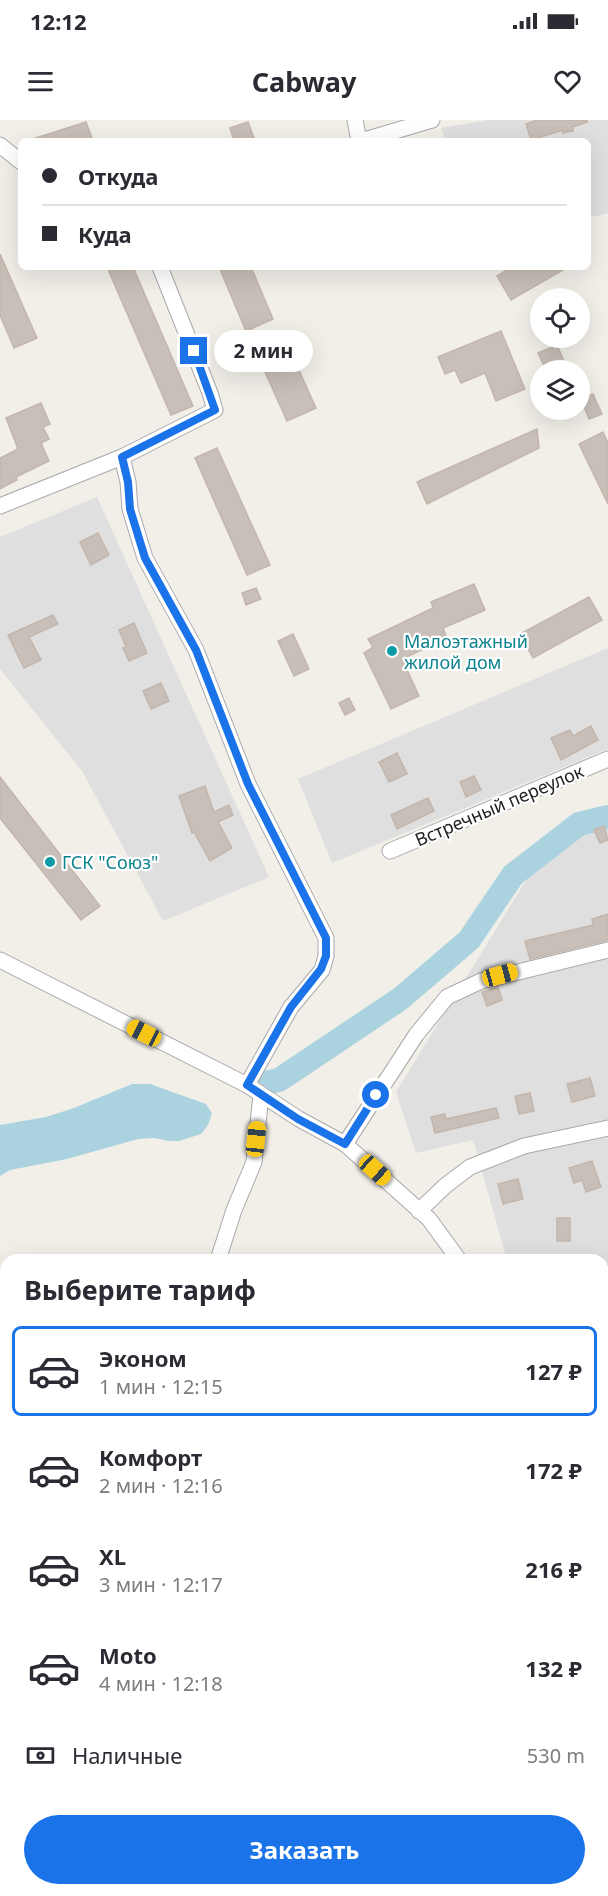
<!DOCTYPE html>
<html lang="ru">
<meta charset="utf-8">
<style>
body{margin:0;font-family:"Noto Sans",sans-serif;background:#f7f7f7;color:#2b2b33;height:100vh;display:flex;flex-direction:column;font-size:22px;white-space:nowrap}
*{box-sizing:border-box;margin:0}
p{font-size:20px;color:#7c7c81}
.icon{flex:none;width:33px;height:33px;fill:none;stroke:currentColor;stroke-width:2;stroke-linecap:round;stroke-linejoin:round}
.map{position:relative;flex:1;overflow:hidden}
.sheet{position:absolute;left:0px;top:1134px;width:609px;height:642px;display:flex;flex-direction:column;background:#fff;border-radius:18px 18px 0 0;box-shadow:0 6px 24px #0002}
.sheet>*{flex:none}
.banner{position:absolute;left:18px;top:18px;width:573px;height:132px;border-radius:9px;box-shadow:0 6px 24px #0002;display:grid;align-content:center;height:132px;padding:0 24px;background:#fff}
.controls{position:absolute;left:530px;top:168px;display:grid;gap:12px}
.controls a{display:grid;place-items:center;width:60px;height:60px;border-radius:50%;background:#fff;box-shadow:0 6px 24px #0002;font-size:30px}
.end{position:absolute;width:27px;height:27px;margin:-14px;border:8px solid #1a73e8;background:#fff;box-shadow:0 0 0 3px #fff}
.from{border-radius:50%}
.bubble{position:absolute;height:42px;border-radius:21px;background:#fff;box-shadow:0 6px 24px #0002;font-size:20px;font-weight:700;line-height:42px;text-align:center}
.car{position:absolute;width:18px;height:36px;margin:-18px -9px;border-radius:8px;box-shadow:0 0 4px 2px #0007;background:linear-gradient(#f5c518 24%,#345 0 40%,#f5c518 0 76%,#345 0 86%,#f5c518 0)}
.banner b{display:flex;align-items:center;gap:21px;height:57px;font-size:22px}
.banner b+b{border-top:2px solid #e1e1e2}
.banner i{width:15px;height:15px;background:#2b2b33}
ul{padding:0;list-style:none}
li{display:flex;align-items:center;gap:18px;height:90px;margin:0 12px 9px;padding:0 12px;border:3px solid transparent;border-radius:9px}
li div{flex:1}
li b{display:block;font-size:22px}
li em{font-style:normal;font-weight:700}
li.current{border-color:#1a73e8}
li>.icon{width:54px;height:54px;stroke-width:1.5}
h2{padding:0 24px;font-size:27px;line-height:72px}
.pay{display:flex;align-items:center;gap:15px;height:66px;padding:0 24px;font-size:22px}
.pay p{margin-inline-start:auto}
.action{display:flex;gap:12px;margin-top:auto;padding:12px 24px}
.action a{flex:1;height:69px;border-radius:36px;background:#1a73e8;color:#fff;font-size:24px;font-weight:700;line-height:69px;text-align:center}
.status{display:flex;justify-content:space-between;align-items:center;height:42px;padding:0 30px;background:#fff;direction:ltr}
.status svg{height:16px;fill:currentColor}
header{display:flex;justify-content:space-between;align-items:center;height:78px;padding:0 24px;background:#fff;font-size:27px;font-weight:700}
.map>svg:first-child{display:block}
</style>
<div class="status"><b>12:12</b><svg viewBox="0 0 49 12"><path d="M0 12V9h3v3zM5 12V6h3v6zM10 12V3h3v9zM15 12V0h3v12zM26 1h20v11H26zM47 4h2v5h-2z"/></svg></div>
<header><svg class="icon" aria-label="menu" viewBox="0 0 24 24"><path d="M4 6h16M4 12h16M4 18h16"/></svg>Cabway<svg class="icon" aria-label="heart" viewBox="0 0 24 24"><path d="M12 20l-8-8c-3-5 5-10 8-4 3-6 11-1 8 4z"/></svg></header>
<div class="map">
<svg width="608" height="1776" viewBox="0 0 608 1776">
<rect width="100%" height="100%" fill="#f2efe9"/>
<g fill="#e0dfdf">
<polygon points="488,0 608,0 608,93 588,98 588,21 446,21 441,8"/>
<polygon points="97,377 269,757 163,801 82,651 0,549 0,417"/>
<polygon points="608,528 608,629 332,743 298,659"/>
<polygon points="608,702 608,1222 603,1221 603,1140 507,1140 473,1020 416,1033 396,972 555,713"/>
</g>
<polygon fill="#ebdbe8" points="608,1213 608,1314 603,1307 603,1217"/>
<polygon fill="#aad3df" points="132,964 150,964 206,984 212,993 208,1005 201,1014 179,1021 169,1021 154,1018 138,1019 67,1039 10,1050 0,1056 0,1005 46,997 74,988"/>
<g fill="none" stroke-linecap="round" stroke-linejoin="round">
<polyline stroke="#aad3df" stroke-width="24" points="269,962 279,960 400,879 469,820 513,755 579,704 608,697"/>
</g>
<g fill="#c7bfb8" stroke="#c4b6ab" stroke-width="1.5">
<polygon points="538,0 587,0 587,2 573,7 573,11 563,13 563,10 531,20 526,4"/>
<polygon points="86,2 93,21 34,21 33,19"/>
<polygon points="248,2 255,21 234,21 230,8"/>
<polygon points="0,134 37,218 14,228 0,195"/>
<polygon points="107,147 133,147 193,286 171,295"/>
<polygon points="219,147 251,147 273,199 246,211"/>
<polygon points="512,147 568,147 511,180 497,156"/>
<polygon points="501,211 525,269 496,281 485,253 461,263 455,250 445,254 438,237"/>
<polygon points="285,219 316,288 287,301 256,232"/>
<polygon points="557,225 568,250 546,250 538,233"/>
<polygon points="593,274 602,294 589,299 581,279"/>
<polygon points="41,283 50,304 43,307 49,319 41,323 49,341 16,357 17,360 0,369 0,338 18,329 6,298"/>
<polygon points="537,309 539,328 427,384 417,362"/>
<polygon points="603,312 608,323 608,384 579,324"/>
<polygon points="217,328 270,445 247,455 195,338"/>
<polygon points="98,413 109,435 91,445 80,422"/>
<polygon points="474,464 485,490 443,508 447,518 402,539 419,576 391,589 364,533 373,527 368,519 433,488 431,482"/>
<polygon points="256,468 261,479 246,485 242,473"/>
<polygon points="589,477 602,500 533,538 520,514"/>
<polygon points="53,495 58,504 29,517 41,540 24,548 8,515"/>
<polygon points="134,503 147,533 129,541 123,528 126,527 119,510"/>
<polygon points="293,514 309,549 294,556 278,521"/>
<polygon points="161,563 169,581 151,589 143,571"/>
<polygon points="349,578 355,590 345,595 339,583"/>
<polygon points="591,606 598,620 561,640 551,618 570,610 573,616"/>
<polygon points="397,633 407,654 389,662 379,642"/>
<polygon points="474,656 481,670 466,677 460,662"/>
<polygon points="0,657 100,786 81,800 0,698"/>
<polygon points="205,666 214,692 229,685 233,695 218,702 232,728 210,741 194,712 192,713 179,676"/>
<polygon points="428,678 434,691 397,709 391,695"/>
<polygon points="604,706 608,720 600,723 594,710"/>
<polygon points="608,794 608,820 530,839 525,821 593,805 592,799"/>
<polygon points="498,867 502,880 487,886 482,872"/>
<polygon points="590,958 595,976 572,982 567,964"/>
<polygon points="530,973 534,991 519,994 515,976"/>
<polygon points="496,988 499,998 435,1013 431,997 445,994 446,999"/>
<polygon points="592,1041 601,1067 586,1072 582,1060 574,1063 569,1048"/>
<polygon points="518,1059 523,1079 503,1084 498,1064"/>
<rect x="557" y="1098" width="13" height="23"/>
</g>
<g fill="none" stroke-linecap="round" stroke-linejoin="round">
<defs>
<g id="minor">
<polyline points="355,0 359,21"/>
<polyline points="361,21 432,0"/>
<polyline points="0,25 21,42"/>
<polyline points="122,337 128,362 130,389 145,438 196,530 248,664 326,818 326,836 322,850 291,887 247,965"/>
<polyline points="0,386 122,337 215,290 210,273 160,147"/>
<polyline points="390,731 608,639"/>
<polyline points="0,840 247,965 299,999 345,1024 429,1099 459,1140"/>
<polyline points="345,1024 416,915 447,877 481,861 608,830"/>
<polyline points="419,1091 445,1066 470,1047 524,1026 608,1008"/>
<polyline points="218,1140 234,1090 254,1042 261,975"/>
<polyline points="603,1153 608,1153"/>
<polyline points="603,1347 608,1353"/>
<polyline points="0,1393 6,1388"/>
</g>
</defs>
<use href="#minor" stroke="#a9a9a9" stroke-width="17"/>
<use href="#minor" stroke="#fff" stroke-width="15"/>
</g>
<g fill="none" stroke-linecap="round" stroke-linejoin="round">
<polyline stroke="#1a73e8" stroke-width="8" points="194,231 215,290 122,337 128,362 130,389 145,438 196,530 248,664 326,818 326,836 321,849 291,887 247,965 298,999 345,1024 376,975"/>
</g>
<g fill="#0f9aa8" stroke="#fff" stroke-width="2">
<circle cx="392" cy="531" r="6"/>
<circle cx="50" cy="742" r="6"/>
</g>
<g text-anchor="middle" dominant-baseline="central" stroke-width="4.5" stroke-linejoin="round" paint-order="stroke">
<g font-size="18" fill="#0d838f" stroke="#fff" text-anchor="start">
<text x="404" y="521">Малоэтажный<tspan x="404" dy="21">жилой дом</tspan></text>
<text x="62" y="742">ГСК "Союз"</text>
</g>
<g font-size="18" fill="#222" stroke="#fff">
<text transform="translate(499 685) rotate(-23)">Встречный переулок</text>
</g>
</g>
</svg>
<div class="controls">
<a><svg class="icon" aria-label="locate" viewBox="0 0 24 24"><circle cx="12" cy="12" r="6"/><path d="M12 2v4M12 18v4M2 12h4M18 12h4"/></svg></a>
<a><svg class="icon" aria-label="layers" viewBox="0 0 24 24"><path d="M12 4l9 5-9 5-9-5zM3 14l9 5 9-5"/></svg></a>
</div>
<i class="end from" style="left:376px;top:975px"></i>
<i class="end" style="left:194px;top:231px"></i>
<div class="bubble" style="left:214px;top:210px;width:99px">2 мин</div>
<i class="car" style="left:500px;top:855px;rotate:75deg"></i>
<i class="car" style="left:144px;top:913px;rotate:297deg"></i>
<i class="car" style="left:256px;top:1019px;rotate:6deg"></i>
<i class="car" style="left:375px;top:1050px;rotate:132deg"></i>
<div class="banner">
<b><i class="from"></i>Откуда</b>
<b><i></i>Куда</b>
</div>
<section class="sheet">
<h2>Выберите тариф</h2>
<ul>
<li class="current"><svg class="icon" aria-label="car" viewBox="0 0 24 24"><path d="M5 17H2v-5l4-1 3-4h7l3 4 3 1v5h-3M9 17h6M6 11h13"/><circle cx="7" cy="17" r="2"/><circle cx="17" cy="17" r="2"/></svg><div><b>Эконом</b><p>1 мин · 12:15</p></div><em>127 ₽</em></li>
<li><svg class="icon" aria-label="car" viewBox="0 0 24 24"><path d="M5 17H2v-5l4-1 3-4h7l3 4 3 1v5h-3M9 17h6M6 11h13"/><circle cx="7" cy="17" r="2"/><circle cx="17" cy="17" r="2"/></svg><div><b>Комфорт</b><p>2 мин · 12:16</p></div><em>172 ₽</em></li>
<li><svg class="icon" aria-label="car" viewBox="0 0 24 24"><path d="M5 17H2v-5l4-1 3-4h7l3 4 3 1v5h-3M9 17h6M6 11h13"/><circle cx="7" cy="17" r="2"/><circle cx="17" cy="17" r="2"/></svg><div><b>XL</b><p>3 мин · 12:17</p></div><em>216 ₽</em></li>
<li><svg class="icon" aria-label="car" viewBox="0 0 24 24"><path d="M5 17H2v-5l4-1 3-4h7l3 4 3 1v5h-3M9 17h6M6 11h13"/><circle cx="7" cy="17" r="2"/><circle cx="17" cy="17" r="2"/></svg><div><b>Moto</b><p>4 мин · 12:18</p></div><em>132 ₽</em></li>
</ul>
<div class="pay"><svg class="icon" aria-label="cash" viewBox="0 0 24 24"><path d="M3 7h18v10H3z"/><circle cx="12" cy="12" r="2"/></svg>Наличные<p>530 m</p></div>
<div class="action"><a>Заказать</a></div>
</section>
</div>
